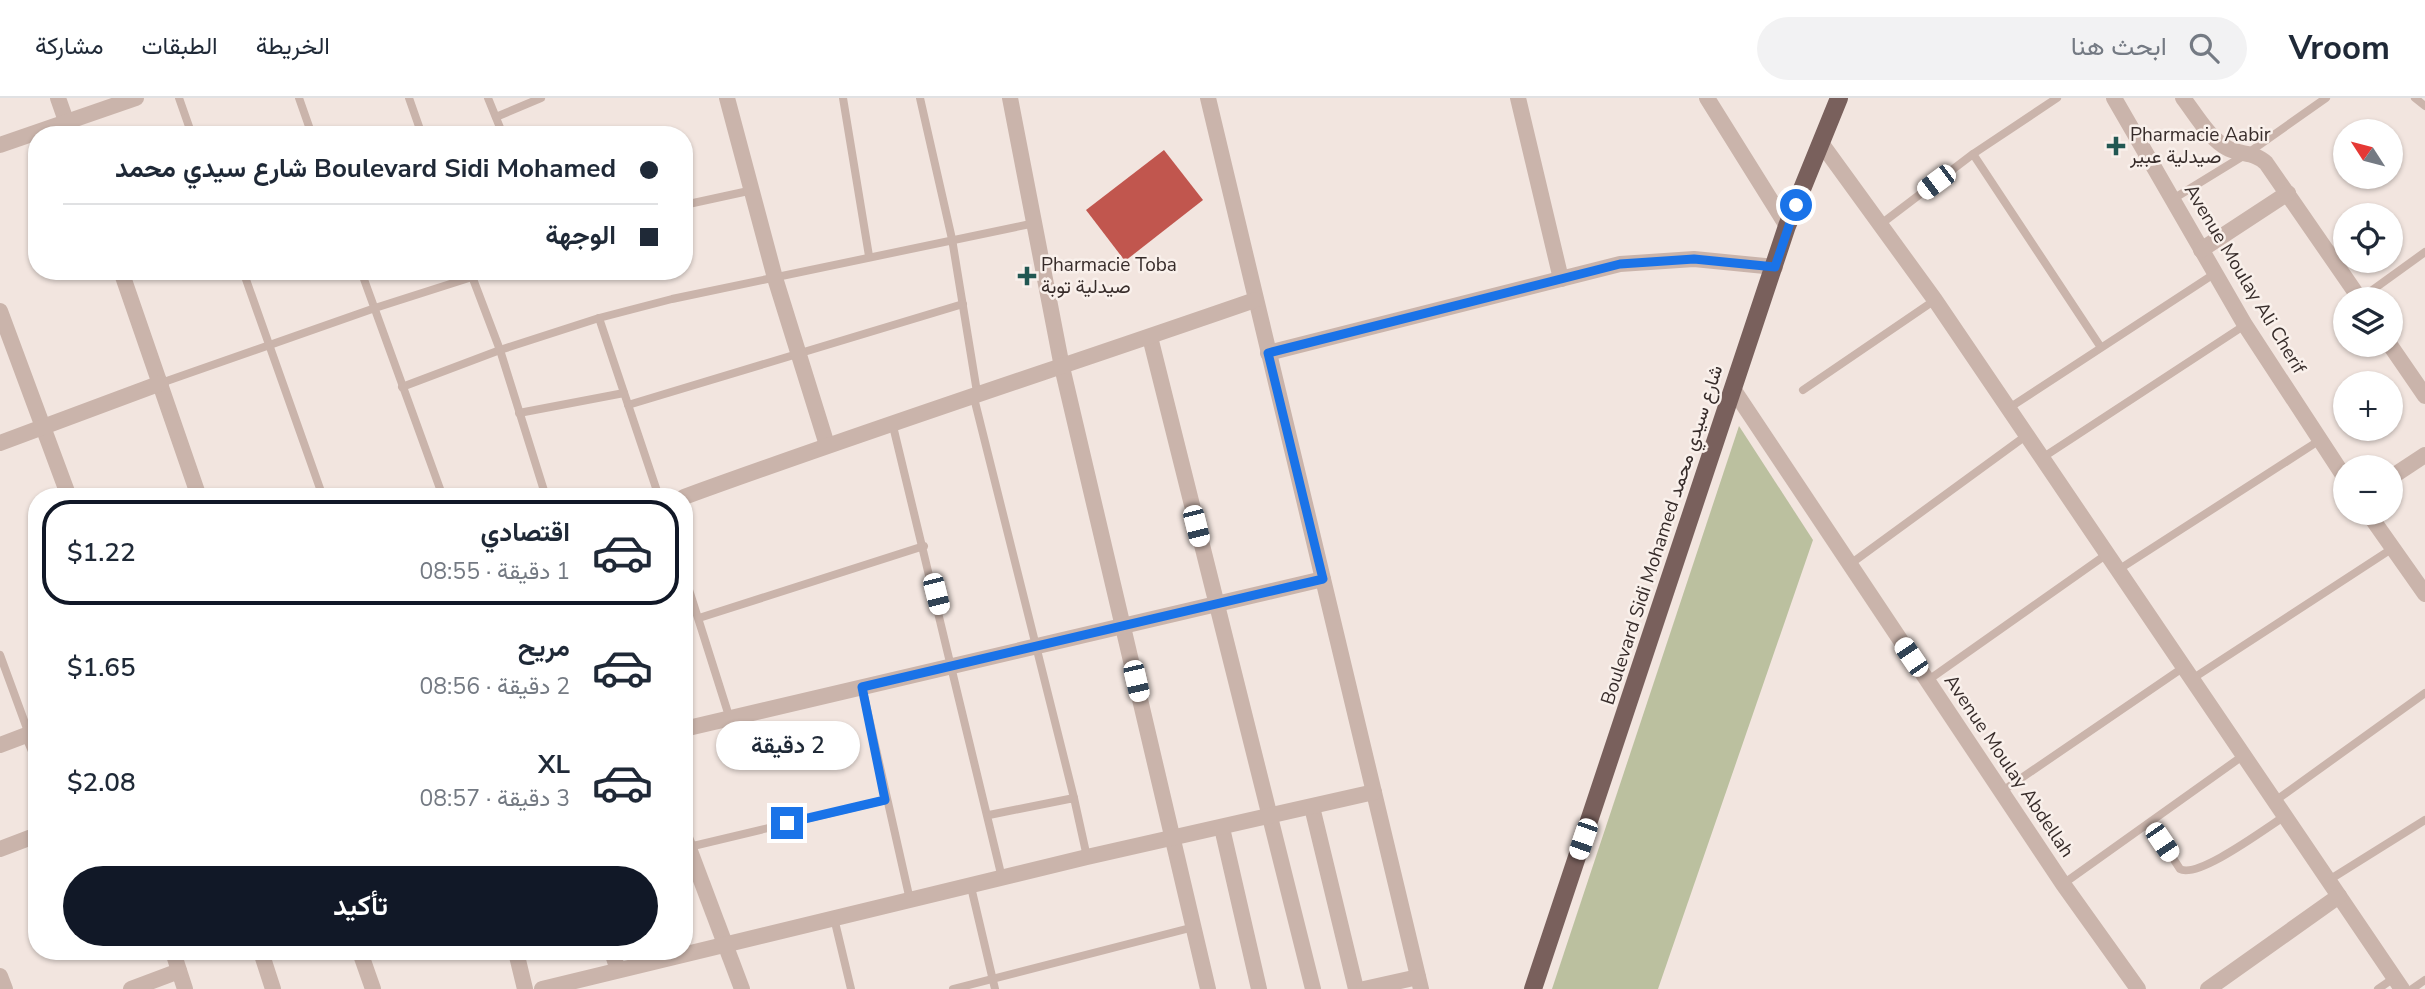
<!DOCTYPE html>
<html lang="ar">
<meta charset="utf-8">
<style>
body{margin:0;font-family:"Nunito Sans",Vazirmatn,sans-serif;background:#f2f2f3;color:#1f2937;direction:rtl;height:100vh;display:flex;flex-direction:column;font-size:26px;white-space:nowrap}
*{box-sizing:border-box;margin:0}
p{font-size:23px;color:#747a83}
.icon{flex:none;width:38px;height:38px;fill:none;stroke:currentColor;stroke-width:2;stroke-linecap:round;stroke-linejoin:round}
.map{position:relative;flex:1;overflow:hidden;direction:ltr}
.details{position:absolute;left:28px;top:390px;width:665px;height:472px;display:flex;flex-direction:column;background:#fff;border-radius:28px;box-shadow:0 2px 5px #0004;direction:rtl}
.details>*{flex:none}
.hud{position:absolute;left:28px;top:28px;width:665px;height:154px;border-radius:28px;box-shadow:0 2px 5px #0004;direction:rtl;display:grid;align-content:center;height:154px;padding:0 35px;background:#fff}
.needle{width:46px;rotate:306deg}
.tools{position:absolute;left:2333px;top:21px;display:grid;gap:14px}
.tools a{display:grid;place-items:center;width:70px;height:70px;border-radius:50%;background:#fff;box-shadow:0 2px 5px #0004;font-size:35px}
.end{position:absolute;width:32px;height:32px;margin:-16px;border:9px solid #1a73e8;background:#fff;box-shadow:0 0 0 4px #fff}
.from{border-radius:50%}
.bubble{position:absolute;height:49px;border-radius:24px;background:#fff;box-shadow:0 2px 5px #0004;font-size:23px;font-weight:600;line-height:49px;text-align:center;direction:rtl}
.car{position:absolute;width:21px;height:42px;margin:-21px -10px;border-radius:9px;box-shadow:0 0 5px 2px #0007;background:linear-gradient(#fff 24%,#345 0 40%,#fff 0 76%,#345 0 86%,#fff 0)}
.hud b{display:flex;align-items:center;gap:24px;height:66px;font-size:26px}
.hud b+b{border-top:2px solid #e0e1e3}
.hud i{width:18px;height:18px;background:#1f2937}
ul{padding:12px 0 0;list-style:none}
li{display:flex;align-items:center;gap:21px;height:105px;margin:0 14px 10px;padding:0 21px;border:4px solid transparent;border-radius:28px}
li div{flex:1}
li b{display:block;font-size:26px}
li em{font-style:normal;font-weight:600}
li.current{border-color:#111827}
li>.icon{width:63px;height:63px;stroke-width:1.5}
.action{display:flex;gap:14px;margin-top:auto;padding:14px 35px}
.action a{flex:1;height:80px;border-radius:42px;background:#111827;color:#fff;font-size:28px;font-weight:600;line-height:80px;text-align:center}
header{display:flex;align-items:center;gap:42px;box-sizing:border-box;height:98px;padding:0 35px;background:#fff;border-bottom:2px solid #e0e1e3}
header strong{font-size:33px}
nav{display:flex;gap:38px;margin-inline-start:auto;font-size:24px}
.search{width:490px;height:63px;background:#f2f2f3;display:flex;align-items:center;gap:18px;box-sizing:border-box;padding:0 24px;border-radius:38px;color:#747a83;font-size:26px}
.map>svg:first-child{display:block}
</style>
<header>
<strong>Vroom</strong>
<div class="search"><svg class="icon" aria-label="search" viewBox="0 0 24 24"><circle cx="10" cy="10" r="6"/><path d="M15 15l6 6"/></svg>ابحث هنا</div>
<nav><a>الخريطة</a><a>الطبقات</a><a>مشاركة</a></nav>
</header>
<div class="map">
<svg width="2425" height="891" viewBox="0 0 2425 891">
<rect width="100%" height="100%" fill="#f2e5df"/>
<polygon fill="#bbc09f" points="1739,328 1813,442 1658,891 1552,891"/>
<polygon fill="#c1564e" points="1164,52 1203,102 1125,163 1086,112"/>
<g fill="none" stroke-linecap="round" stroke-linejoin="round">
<g stroke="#cab4ab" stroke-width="8">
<polyline points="179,0 192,37"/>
<polyline points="299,0 312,37"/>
<polyline points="409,0 422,37"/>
<polyline points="488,0 503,37"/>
<polyline points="843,0 869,158"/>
<polyline points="920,0 952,141 977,294"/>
<polyline points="2415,0 2425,8"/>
<polyline points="496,19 541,0"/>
<polyline points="1973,56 2100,248"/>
<polyline points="2173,101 2248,55 2326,0"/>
<polyline points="684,107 753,92"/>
<polyline points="1881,126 1973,56 2057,0"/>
<polyline points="243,173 323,399"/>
<polyline points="361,173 443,399"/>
<polyline points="470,173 500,252 546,399"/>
<polyline points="2360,201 2425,154"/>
<polyline points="599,220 659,399"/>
<polyline points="161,285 375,210 472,179"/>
<polyline points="402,289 500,252 599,220 672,201 1035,125"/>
<polyline points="1803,292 1935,202"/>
<polyline points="973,296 1074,700"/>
<polyline points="628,307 963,206"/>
<polyline points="2009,310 2214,176"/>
<polyline points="519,315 624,295"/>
<polyline points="892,324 1002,780"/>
<polyline points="2042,360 2245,227"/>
<polyline points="1849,467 2027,337"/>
<polyline points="2118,472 2320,342"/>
<polyline points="684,476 729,618"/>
<polyline points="699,520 924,448"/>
<polyline points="0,557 29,636"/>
<polyline points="2192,581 2393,450"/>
<polyline points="1927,583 2107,456"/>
<polyline points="862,589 910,802"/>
<polyline points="2001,694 2184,569"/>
<polyline points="2275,703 2425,595"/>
<polyline points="989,717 1074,700 1087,759"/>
<path d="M2150 725 2180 771C2198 781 2266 730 2285 718"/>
<polyline points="689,749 885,702"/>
<polyline points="2329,782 2425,722"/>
<polyline points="2063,786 2244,657"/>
<polyline points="971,789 995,891"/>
<polyline points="834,820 851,891"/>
<polyline points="953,891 1194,829"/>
<polyline points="2378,891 2394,880"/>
<polyline points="2412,891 2425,882"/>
</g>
<g stroke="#cab4ab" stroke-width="16">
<polyline points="58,0 71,37"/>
<polyline points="727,0 775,180 827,347"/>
<polyline points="1010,0 1062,269 1208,891"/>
<polyline points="1208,0 1421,891"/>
<polyline points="1518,0 1561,181"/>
<polyline points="1707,0 1787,128"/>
<polyline points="2114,0 2245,227 2345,380"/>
<path d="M2183 0C2196 17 2210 42 2229 51 2242 57 2255 54 2266 65L2360 201"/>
<polyline points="1821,45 1935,202 2402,891"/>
<polyline points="0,47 136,0"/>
<polyline points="2201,152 2288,95"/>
<polyline points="121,173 199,399"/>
<polyline points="0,213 69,399"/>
<polyline points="1150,239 1313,891"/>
<polyline points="2390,247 2425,298"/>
<polyline points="1268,255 1620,166 1694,161 1775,169"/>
<polyline points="1733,291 2063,786 2138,891"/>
<polyline points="0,345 161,285"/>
<polyline points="2390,380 2425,357"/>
<path d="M684 399C873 330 1065 268 1255 202"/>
<polyline points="2368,415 2425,496"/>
<polyline points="684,631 1323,481"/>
<polyline points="29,636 37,655"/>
<polyline points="0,647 37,633"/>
<polyline points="1312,709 1356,891"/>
<polyline points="1222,730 1259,891"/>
<polyline points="684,737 742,891"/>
<polyline points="0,751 37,737"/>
<polyline points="173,854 185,891"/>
<polyline points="261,854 273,891"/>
<polyline points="360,854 373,891"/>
<polyline points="516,854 525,891"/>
<polyline points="612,854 618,872"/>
<polyline points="0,878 5,891"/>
<polyline points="131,891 179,873"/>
<polyline points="542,891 1087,759 1374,694"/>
<polyline points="1364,891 1418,879"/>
<polyline points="2208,891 2339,798"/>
</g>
<polyline stroke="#79605c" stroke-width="18" points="1533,891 1787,128 1839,0"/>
</g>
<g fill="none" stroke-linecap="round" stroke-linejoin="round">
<polyline stroke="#1a73e8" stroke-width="9" points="787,725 885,702 862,589 1323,481 1268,255 1620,166 1694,161 1775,169 1796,107"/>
</g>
<g fill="#215752" stroke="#f9f0eb" stroke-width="2.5">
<path d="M2112.5 37.5h7v7h7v7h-7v7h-7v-7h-7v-7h7z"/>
<path d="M1023.5 167.5h7v7h7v7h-7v7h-7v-7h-7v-7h7z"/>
</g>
<g text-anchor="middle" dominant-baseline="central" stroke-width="5" stroke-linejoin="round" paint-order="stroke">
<g font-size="19" fill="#372c2a" stroke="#f9f0eb" text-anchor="start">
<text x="2130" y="37">Pharmacie Aabir<tspan x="2130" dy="22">صيدلية عبير</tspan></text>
<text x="1041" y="167">Pharmacie Toba<tspan x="1041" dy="22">صيدلية توبة</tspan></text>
</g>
<g font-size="19" fill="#372c2a" stroke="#f9f0eb">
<text transform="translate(2245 181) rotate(59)">Avenue Moulay Ali Cherif</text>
<text transform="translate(1662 437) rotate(-72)">Boulevard Sidi Mohamed شارع سيدي محمد</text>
<text transform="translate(2009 668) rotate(56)">Avenue Moulay Abdellah</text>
</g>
</g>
</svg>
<div class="tools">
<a><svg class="needle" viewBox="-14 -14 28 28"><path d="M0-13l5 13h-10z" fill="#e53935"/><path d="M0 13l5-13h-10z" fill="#747a83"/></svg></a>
<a><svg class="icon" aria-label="locate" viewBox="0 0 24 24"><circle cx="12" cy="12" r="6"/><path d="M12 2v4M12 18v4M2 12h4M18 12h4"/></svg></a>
<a><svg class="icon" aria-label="layers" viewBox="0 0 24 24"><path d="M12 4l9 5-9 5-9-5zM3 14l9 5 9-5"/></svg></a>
<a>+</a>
<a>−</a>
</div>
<i class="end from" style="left:1796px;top:107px"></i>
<i class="end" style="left:787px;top:725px"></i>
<div class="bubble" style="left:716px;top:623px;width:144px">2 دقيقة</div>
<i class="car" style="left:1936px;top:84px;rotate:233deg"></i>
<i class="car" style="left:1196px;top:428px;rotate:166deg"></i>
<i class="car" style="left:936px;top:496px;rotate:166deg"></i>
<i class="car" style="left:1911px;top:559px;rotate:326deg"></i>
<i class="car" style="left:1136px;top:583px;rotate:167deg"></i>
<i class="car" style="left:1583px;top:741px;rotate:199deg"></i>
<i class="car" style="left:2162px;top:744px;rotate:146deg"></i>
<div class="hud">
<b><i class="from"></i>Boulevard Sidi Mohamed شارع سيدي محمد</b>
<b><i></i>الوجهة</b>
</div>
<section class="details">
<ul>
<li class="current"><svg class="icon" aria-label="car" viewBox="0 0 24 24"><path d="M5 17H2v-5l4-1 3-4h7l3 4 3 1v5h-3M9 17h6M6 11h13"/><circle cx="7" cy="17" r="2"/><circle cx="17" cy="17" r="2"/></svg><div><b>اقتصادي</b><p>1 دقيقة · 08:55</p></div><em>$1.22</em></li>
<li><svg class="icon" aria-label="car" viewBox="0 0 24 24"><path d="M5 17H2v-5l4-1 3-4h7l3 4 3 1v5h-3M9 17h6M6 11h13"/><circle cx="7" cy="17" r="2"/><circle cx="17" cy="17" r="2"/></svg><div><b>مريح</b><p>2 دقيقة · 08:56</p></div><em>$1.65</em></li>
<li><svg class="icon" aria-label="car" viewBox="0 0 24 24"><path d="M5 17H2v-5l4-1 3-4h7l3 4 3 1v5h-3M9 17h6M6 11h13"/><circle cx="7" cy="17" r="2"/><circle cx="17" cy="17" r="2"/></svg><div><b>XL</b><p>3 دقيقة · 08:57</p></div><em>$2.08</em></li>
</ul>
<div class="action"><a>تأكيد</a></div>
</section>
</div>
